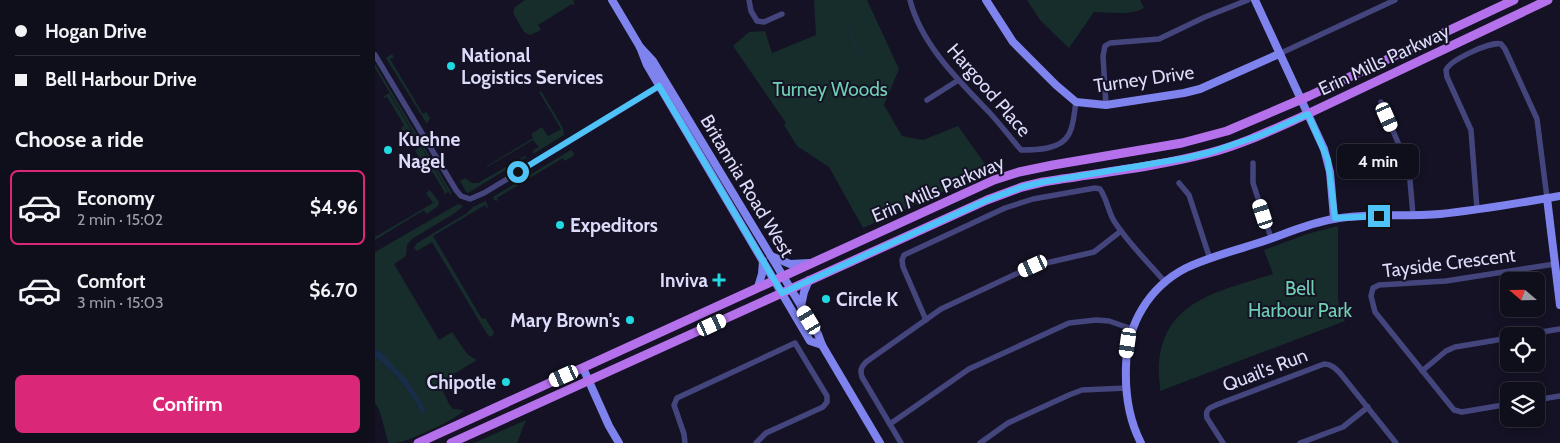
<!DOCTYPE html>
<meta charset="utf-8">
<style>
body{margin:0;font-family:Cabin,sans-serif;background:#1d1c28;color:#f1f3f6;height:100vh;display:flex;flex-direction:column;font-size:19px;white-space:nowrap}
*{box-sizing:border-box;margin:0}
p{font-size:16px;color:#9b9ca3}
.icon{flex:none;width:28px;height:28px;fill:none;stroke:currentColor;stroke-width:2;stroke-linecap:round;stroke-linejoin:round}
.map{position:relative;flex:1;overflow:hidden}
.panel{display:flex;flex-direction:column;background:#0f0e1b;width:375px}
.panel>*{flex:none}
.banner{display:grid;align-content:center;height:110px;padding:0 15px;background:#0f0e1b}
.needle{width:32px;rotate:290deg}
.fabs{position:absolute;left:1125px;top:272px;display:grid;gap:10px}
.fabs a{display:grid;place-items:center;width:45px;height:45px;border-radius:8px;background:#0f0e1b;box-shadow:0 2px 8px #0003,0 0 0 1px #2f2e3a;font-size:25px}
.end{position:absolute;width:22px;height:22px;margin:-11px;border:6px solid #4fc3f7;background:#111;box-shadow:0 0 0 2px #111}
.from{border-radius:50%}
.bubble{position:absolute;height:35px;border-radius:8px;background:#0f0e1b;box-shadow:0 2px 8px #0003,0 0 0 1px #2f2e3a;font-size:16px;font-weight:700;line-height:35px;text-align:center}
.car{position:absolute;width:15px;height:30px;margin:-15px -8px;border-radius:6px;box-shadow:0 0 4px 1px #0007;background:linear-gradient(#fff 24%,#345 0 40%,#fff 0 76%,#345 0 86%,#fff 0)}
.banner b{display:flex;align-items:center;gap:18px;height:48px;font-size:19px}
.banner b+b{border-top:1px solid #2f2e3a}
.banner i{width:12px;height:12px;background:#f1f3f6}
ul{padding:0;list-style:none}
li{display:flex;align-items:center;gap:15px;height:75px;margin:0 10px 8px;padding:0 5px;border:2px solid transparent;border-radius:8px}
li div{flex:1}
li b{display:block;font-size:19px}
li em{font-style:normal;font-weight:700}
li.active{border-color:#db2777}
li>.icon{width:45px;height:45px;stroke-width:1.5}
h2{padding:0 15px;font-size:22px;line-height:60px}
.primary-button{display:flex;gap:10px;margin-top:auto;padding:10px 15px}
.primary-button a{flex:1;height:58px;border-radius:8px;background:#db2777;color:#fff;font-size:20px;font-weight:700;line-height:58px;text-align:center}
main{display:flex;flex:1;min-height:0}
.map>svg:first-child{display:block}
</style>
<main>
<section class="panel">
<div class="banner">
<b><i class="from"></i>Hogan Drive</b>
<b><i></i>Bell Harbour Drive</b>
</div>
<h2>Choose a ride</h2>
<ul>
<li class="active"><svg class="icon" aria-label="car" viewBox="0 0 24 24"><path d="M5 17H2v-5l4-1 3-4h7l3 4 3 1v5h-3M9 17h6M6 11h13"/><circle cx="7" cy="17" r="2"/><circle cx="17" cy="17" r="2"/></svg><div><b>Economy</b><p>2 min · 15:02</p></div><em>$4.96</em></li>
<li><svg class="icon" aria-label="car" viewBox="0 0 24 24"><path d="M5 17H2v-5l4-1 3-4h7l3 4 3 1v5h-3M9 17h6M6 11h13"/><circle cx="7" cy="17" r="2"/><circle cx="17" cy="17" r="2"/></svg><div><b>Comfort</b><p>3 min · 15:03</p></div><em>$6.70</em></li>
</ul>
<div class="primary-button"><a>Confirm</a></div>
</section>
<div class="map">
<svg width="1185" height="443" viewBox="0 0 1185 443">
<rect width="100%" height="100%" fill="#141224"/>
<g fill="#162d2b">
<polygon points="150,0 198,0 200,5 197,4 163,25 166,30 155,35 149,32 138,13 140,7"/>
<polygon points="439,0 492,0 524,69 509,105 527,136 548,140 583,126 615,171 488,228 454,167 422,146 409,125 411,123 358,46 374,32 390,31 397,53 441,35"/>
<path d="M652 0H765L769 8C756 16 733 12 719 12L694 48 665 20Z"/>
<polygon points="17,54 19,57 15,59 48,114 51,112 55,118 52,124 11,58"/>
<polygon points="0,64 76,192 76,196 0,68"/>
<polygon points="166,91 188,128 189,135 158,154 158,150 164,147 158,140 112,167 112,166 158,138 156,134 167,127 173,136 186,129 164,92"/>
<polygon points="14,93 73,192 67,196 70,193 54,166 50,167 40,151 43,148 32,129 28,131 26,128 29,125 12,97 9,98 8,97"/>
<polygon points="196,150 199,153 198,156 190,161 188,158 122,198 123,201 119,200 118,197"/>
<polygon points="150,156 152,157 93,193 91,192 85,181 90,178 97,183 103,183"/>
<polygon points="55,190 64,202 63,206 52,214 49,210 0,240 0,237 58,203 51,193"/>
<polygon points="111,201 113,207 112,208 110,205 58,236 107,319 110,318 119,332 118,335 115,337 112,334 57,242 42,251 39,248 42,243 92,213 98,207"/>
<path d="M83 204 88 206 80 213 37 239 32 245 31 256 19 264 64 340 77 332 93 355 102 360 64 383 74 404 78 409 89 410C81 420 39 438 26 442 22 443 18 443 14 443 9 432 7 411 0 403V357C21 372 34 391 47 414L51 410 5 351 0 349V252Z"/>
<path d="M963 226V301L970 321 785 391C785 382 783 373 784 364 789 299 847 291 898 274L889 250 932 234Z"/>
<polygon points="151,420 142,443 99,443"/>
</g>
<path fill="#182e48" d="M0 349 5 351 32 380 51 410 47 414C34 391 21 372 0 357Z"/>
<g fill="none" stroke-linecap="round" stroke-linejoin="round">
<polyline stroke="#182e48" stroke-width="1" points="467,22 474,27 480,47 485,54 487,60"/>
<g stroke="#44457d" stroke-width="5.5">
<polyline points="374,0 376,11 382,21 389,22 407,14"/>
<path d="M535 0C546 44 583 80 614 112 625 124 635 137 646 150 661 150 686 150 694 134 699 125 699 113 701 102"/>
<polyline points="904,54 1020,0"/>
<polyline points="0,55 81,190 86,196 95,199 109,193 287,85"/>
<polyline points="552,100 582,81"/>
<polyline points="1006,102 1034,169 1038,215"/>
<polyline points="731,105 728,56 730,46 735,43 784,39 830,17 873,0"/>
<polyline points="878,163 878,183 896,238"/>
<polyline points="804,183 814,195 835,259"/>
<path d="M1102 209 1096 130 1072 77 1071 70C1075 60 1116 41 1126 44L1130 49 1162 119 1172 198"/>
<path d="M551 320 528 267 527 260 529 255 630 208 658 199 720 188 725 189C732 199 733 211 739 221 753 243 773 262 790 282"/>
<polyline points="1142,336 1185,329"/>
<polyline points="1047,371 1071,351 1080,347 1134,338"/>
<polyline points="1161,400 1185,396"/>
<polyline points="1134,404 1087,412 1079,410 1000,312 996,296 998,288 1004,285 1071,281 1180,264"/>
<polyline points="515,424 594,369 694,323 721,320 734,321 757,329"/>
<polyline points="310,443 309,434 299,405 302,398 420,343 452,396 452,402 448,407 391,433 381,443"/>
<path d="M526 443 487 377C485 370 486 367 491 362L566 309 658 266 719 252 746 231"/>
<polyline points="605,443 633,423 694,395 707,390 752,388"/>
<path d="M848 443 832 418C830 410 834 408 841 405L949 364C956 364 960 368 965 373L1021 443"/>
<polyline points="925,443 968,427 993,407"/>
</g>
<g stroke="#7f83ed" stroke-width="8">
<polyline points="237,0 265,47 272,65 435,341 447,345"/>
<polyline points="611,0 638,42 681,85 701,102 731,105 809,93 825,89 904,54"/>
<polyline points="880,0 949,149 955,172 959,218"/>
<polyline points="265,47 278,61 443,334 447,345 505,443"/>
<polyline points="1172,198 1185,305"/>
<polyline points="396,256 415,264 435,263"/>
<polyline points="383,287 387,274 388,261"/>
<polyline points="426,306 429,292 434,280"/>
<polyline points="208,368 234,426 244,443"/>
<path d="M766 443C754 420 750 392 751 366 752 324 774 287 811 268 834 257 859 251 883 243 908 235 933 223 959 219 992 213 1031 217 1065 214 1105 210 1145 203 1185 196"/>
</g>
<g stroke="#b571eb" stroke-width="9">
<polyline points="43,443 619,180 644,172 678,165 807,143 852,131 934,96 1139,0"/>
<path d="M76 443 612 200 647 187 668 182C723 173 780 167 834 153 865 145 895 131 924 118L1173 0"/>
</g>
</g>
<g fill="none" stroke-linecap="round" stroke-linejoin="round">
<polyline stroke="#4fc3f7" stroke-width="6" points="143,172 284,86 407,293 612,200 647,187 668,182 811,158 836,152 886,135 933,114 953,160 960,218 1004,216"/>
</g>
<g fill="#21d9e0" stroke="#141224" stroke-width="2">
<circle cx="76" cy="66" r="5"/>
<circle cx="13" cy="150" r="5"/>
<circle cx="185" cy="225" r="5"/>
<path d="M341.5 272.5h5v5h5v5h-5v5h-5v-5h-5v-5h5z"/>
<circle cx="451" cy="299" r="5"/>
<circle cx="255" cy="320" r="5"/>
<circle cx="131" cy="382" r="5"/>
</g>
<g text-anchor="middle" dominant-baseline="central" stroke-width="4" stroke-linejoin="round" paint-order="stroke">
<g font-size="19" font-weight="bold" fill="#dcdbfa" stroke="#141224" text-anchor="start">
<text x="86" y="55">National<tspan x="86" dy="22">Logistics Services</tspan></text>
<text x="23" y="139">Kuehne<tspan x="23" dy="22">Nagel</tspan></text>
<text x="195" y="225">Expeditors</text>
<text x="333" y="280" text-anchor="end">Inviva</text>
<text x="461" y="299">Circle K</text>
<text x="245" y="320" text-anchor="end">Mary Brown's</text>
<text x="121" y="382" text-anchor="end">Chipotle</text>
</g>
<g font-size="19" fill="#dcdbfa" stroke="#141224">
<text transform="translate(1009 60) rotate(-25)">Erin Mills Parkway</text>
<text transform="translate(769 79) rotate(-8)">Turney Drive</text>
<text transform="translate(614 90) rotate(49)">Hargood Place</text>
<text transform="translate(372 186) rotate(59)">Britannia Road West</text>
<text transform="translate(563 189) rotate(-23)">Erin Mills Parkway</text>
<text transform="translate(1074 263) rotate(-7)">Tayside Crescent</text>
<text transform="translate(890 370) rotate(-21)">Quail's Run</text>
</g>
<g font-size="19" fill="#70d0b2" stroke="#141224">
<text x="455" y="89">Turney Woods</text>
<text x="925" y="288">Bell<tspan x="925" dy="22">Harbour Park</tspan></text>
</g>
</g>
</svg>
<div class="fabs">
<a><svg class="needle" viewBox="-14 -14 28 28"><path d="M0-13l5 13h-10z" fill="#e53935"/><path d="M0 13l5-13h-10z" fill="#9b9ca3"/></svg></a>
<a><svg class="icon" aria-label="locate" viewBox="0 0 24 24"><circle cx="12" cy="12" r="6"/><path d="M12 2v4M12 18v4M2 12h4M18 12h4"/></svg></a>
<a><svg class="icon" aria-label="layers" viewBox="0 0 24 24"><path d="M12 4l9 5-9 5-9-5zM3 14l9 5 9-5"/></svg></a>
</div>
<i class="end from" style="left:143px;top:172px"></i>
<i class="end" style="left:1004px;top:216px"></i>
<div class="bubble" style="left:962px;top:144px;width:82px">4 min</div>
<i class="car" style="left:1012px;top:117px;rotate:156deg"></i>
<i class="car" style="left:888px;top:214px;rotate:342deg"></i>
<i class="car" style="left:658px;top:266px;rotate:245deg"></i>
<i class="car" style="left:434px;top:320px;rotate:329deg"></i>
<i class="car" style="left:337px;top:325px;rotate:65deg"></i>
<i class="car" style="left:753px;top:343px;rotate:188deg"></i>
<i class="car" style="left:189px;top:376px;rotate:246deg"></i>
</div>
</main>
